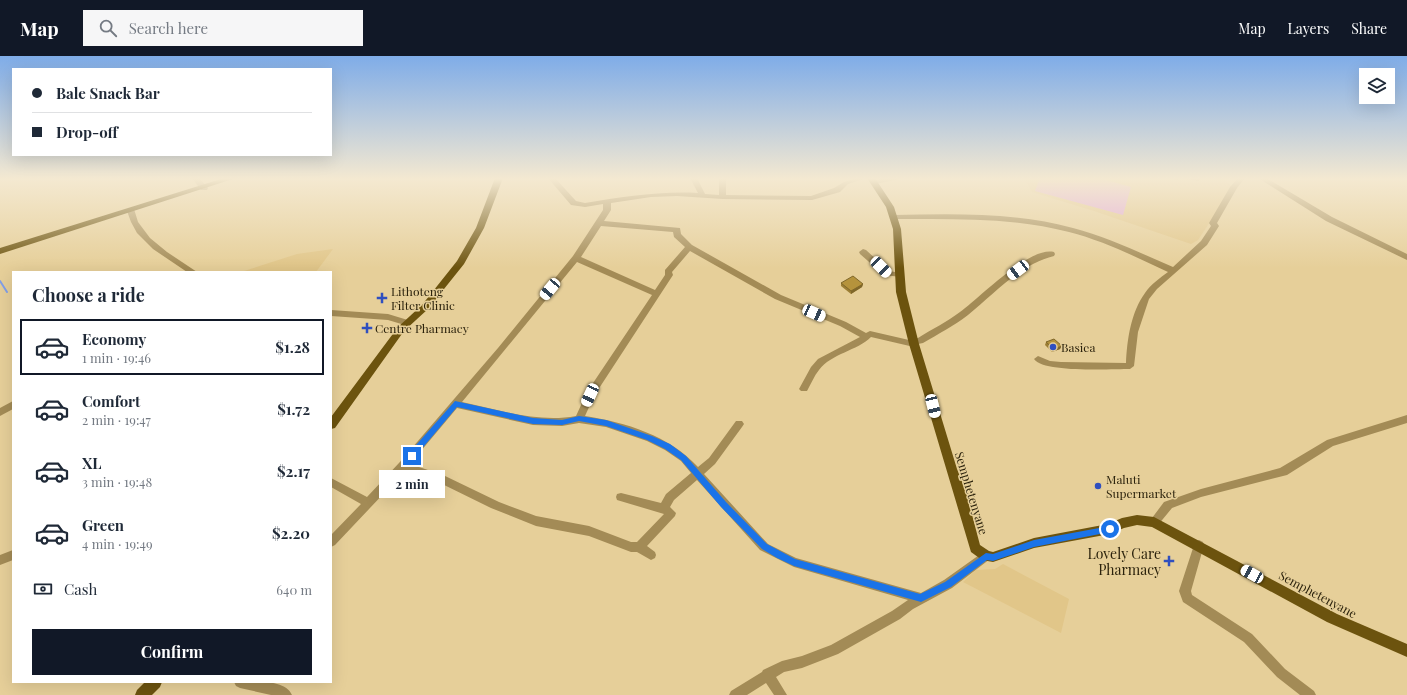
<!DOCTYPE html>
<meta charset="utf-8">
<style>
body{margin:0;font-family:"Playfair Display",serif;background:#f6f6f7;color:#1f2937;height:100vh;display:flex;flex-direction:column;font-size:15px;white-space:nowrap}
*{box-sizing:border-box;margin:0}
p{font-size:13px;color:#747a83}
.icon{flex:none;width:22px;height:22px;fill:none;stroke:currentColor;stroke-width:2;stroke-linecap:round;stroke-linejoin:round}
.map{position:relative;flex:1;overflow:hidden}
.sheet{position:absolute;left:12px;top:215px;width:320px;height:412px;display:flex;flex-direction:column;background:#fff;border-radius:0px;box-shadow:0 4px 16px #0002}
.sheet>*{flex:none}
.hud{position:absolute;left:12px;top:12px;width:320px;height:88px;border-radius:0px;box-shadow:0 4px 16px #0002;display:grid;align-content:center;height:88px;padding:0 20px;background:#fff}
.buttons{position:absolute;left:1359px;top:12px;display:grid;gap:8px}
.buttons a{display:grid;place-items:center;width:36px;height:36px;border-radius:0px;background:#fff;box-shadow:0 4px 16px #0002;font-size:20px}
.end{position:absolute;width:18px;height:18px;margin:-9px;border:5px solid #1a73e8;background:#fff;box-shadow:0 0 0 2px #fff}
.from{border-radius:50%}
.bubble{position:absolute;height:28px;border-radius:0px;background:#fff;box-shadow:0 4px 16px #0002;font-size:13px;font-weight:700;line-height:28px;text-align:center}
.car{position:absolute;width:12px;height:24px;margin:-12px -6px;border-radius:5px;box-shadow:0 0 3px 1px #0007;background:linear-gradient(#fff 24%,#345 0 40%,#fff 0 76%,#345 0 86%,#fff 0)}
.hud b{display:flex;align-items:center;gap:14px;height:38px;font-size:15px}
.hud b+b{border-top:1px solid #e0e1e3}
.hud i{width:10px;height:10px;background:#1f2937}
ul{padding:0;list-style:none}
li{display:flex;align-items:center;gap:12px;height:56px;margin:0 8px 6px;padding:0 12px;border:2px solid transparent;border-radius:0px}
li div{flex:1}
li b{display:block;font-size:15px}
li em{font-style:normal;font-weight:700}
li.current{border-color:#111827}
li>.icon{width:36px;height:36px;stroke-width:1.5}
h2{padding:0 20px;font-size:18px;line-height:48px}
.pay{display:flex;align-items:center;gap:10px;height:44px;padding:0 20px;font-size:15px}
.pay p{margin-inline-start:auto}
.action{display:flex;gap:8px;margin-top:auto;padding:8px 20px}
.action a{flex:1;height:46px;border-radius:0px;background:#111827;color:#fff;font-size:16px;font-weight:700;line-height:46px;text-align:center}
header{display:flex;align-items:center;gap:24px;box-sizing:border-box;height:56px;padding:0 20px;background:#111827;color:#fff}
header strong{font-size:19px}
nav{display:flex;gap:22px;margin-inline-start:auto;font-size:14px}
.search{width:280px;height:36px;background:#f6f6f7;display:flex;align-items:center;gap:10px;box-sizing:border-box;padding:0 14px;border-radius:0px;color:#747a83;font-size:15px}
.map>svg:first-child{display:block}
</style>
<header>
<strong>Map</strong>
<div class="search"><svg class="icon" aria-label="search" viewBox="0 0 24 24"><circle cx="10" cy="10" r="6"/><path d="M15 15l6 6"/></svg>Search here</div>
<nav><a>Map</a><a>Layers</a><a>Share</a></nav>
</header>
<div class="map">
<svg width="1407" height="639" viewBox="0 0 1407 639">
<rect width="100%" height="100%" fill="#e6cf99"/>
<g fill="#e1c689">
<polygon points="1024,122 1222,122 1233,131 1198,184 1191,188 1094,155 1032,136"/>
<polygon points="333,193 316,216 241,216 297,198"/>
<polygon points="1003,508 1069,543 1061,577 963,526 976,514 995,513"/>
</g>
<polygon fill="#dfa2df" points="1040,122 1099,122 1131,131 1123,159 1035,135"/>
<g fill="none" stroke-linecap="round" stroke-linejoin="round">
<polyline stroke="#829fe8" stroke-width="2" points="0,225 7,236"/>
<g fill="#a38b56" fill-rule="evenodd">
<polygon points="192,122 199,122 208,132 207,134 201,134"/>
<path d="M548 122H555L576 145 585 147C623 141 659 135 698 137L690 122H697L705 138 719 139V122H726V139L811 140 834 132 844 126 856 122H867L848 128 840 136 812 144 723 143 677 140 651 141 611 147V154L604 165 680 172 681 178 692 189 781 239 846 266 866 277 870 275 909 284 913 282H918C932 273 947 266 960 256 980 242 1029 190 1054 196L1055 198 1054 200C1019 209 995 237 968 259 954 270 938 278 923 287L918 288 917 290 914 291 871 281C857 295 832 297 819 314 814 320 811 328 807 335H801L799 333 811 311 818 303 860 281 840 270 775 243 690 195 672 216 673 219 594 340 585 360C625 366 670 380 698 411L709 402 736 365H742L744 368 742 371 715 408 704 418 768 488 796 502 921 537 944 524 982 497 986 495 990 497 991 500 990 503 952 532 913 553 900 563 838 598 802 612 784 616 776 621 787 639H774L766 627 747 639H729L731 635 762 616 763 614 782 605 802 600 831 589 892 555 908 544 794 511 760 494 697 424 674 444 670 451 676 457 675 460 647 490 655 496 656 499 655 502 651 504 637 496H631L589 480 536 470 491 452 436 425 405 415 335 489 331 491V479L361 448 331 431V422L367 441 399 407 498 292 573 200 603 154V148L585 151 571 149ZM601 170 673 176 674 181 685 191 665 214V219L655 234 581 201ZM577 206 652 239 587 336 576 360C538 367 500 354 462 346ZM457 352 533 369 562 370 579 367 606 371 647 385 665 394 681 405 691 417 666 438 661 447 621 437 617 438 616 441 617 444 664 458 637 486H631L589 470 536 460 499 446 443 419 410 408Z"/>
<polygon points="884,122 899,122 896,124 874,128 870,126 872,125"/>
<path d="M1238 122H1245L1237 132 1217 167 1219 170 1207 189 1157 233 1149 243 1138 276 1134 310 1130 313C1112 313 1043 317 1034 303L1038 300 1050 305 1061 306 1126 307C1127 284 1131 256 1145 237 1151 228 1160 222 1168 216 1136 201 1104 185 1069 176 1012 161 953 163 894 163L890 161 894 159C954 158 1015 156 1073 172 1108 181 1140 197 1173 211L1201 185 1211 170 1209 167 1230 131Z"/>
<polygon points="1258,122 1266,122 1332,161 1407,198 1407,204 1326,165"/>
<polygon points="128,153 134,153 138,166 150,182 167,196 197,216 187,216 153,193 137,177 131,166 127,155"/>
<polygon points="863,193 866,194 889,215 901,217 902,219 901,221 884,219 860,198 859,196"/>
<polygon points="331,254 388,258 411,265 412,267 408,270 388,264 331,260"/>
<polygon points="13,345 13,353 0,360 0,352"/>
<polygon points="1407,359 1407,367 1333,390 1287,419 1201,441 1172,452 1158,469 1154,471 1150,469 1149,466 1164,446 1201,433 1280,412 1327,384"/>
<polygon points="1199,484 1203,486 1204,489 1191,535 1192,539 1252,578 1285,613 1314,635 1316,639 1300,639 1277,621 1244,586 1183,546 1179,535 1194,489 1195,486"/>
<polygon points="13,494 13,504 0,509 0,499"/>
<path d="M234 626C249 626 285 622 292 639H271L240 632 236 630Z"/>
</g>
<g fill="#6c530e" fill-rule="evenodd">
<polygon points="224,122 236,122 0,198 0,192"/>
<polygon points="495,122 503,122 484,172 464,208 428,253 404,275 335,372 331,373 331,361 398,271 422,249 457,205 476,172"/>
<polygon points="867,122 875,122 894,151 901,173 906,236 919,288 957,413 966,436 980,489 989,495 993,496 1034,482 1108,468 1122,462 1137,459 1154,461 1337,558 1407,588 1407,601 1327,566 1152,471 1137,469 1124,472 1110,478 1034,492 993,506 982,504 971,496 909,288 896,236 893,173 886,151"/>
<polygon points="145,626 162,626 160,631 152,639 135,639 137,634"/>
</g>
</g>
<g fill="#9c7e34">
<polygon points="1167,122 1179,122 1178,124"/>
<polygon points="1179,122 1200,122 1199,125"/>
<polygon points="841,227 863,228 862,231 851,238 841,230"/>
<polygon points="1046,286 1060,293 1052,296 1045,289"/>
</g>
<g fill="#7f672a">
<polygon points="863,228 862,231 851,238 851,235"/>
<polygon points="1062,290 1060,293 1052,296 1054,293"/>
</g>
<g fill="#b5933c" stroke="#7f672a">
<polygon points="853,220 863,228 851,235 841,227"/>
<polygon points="1054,283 1062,290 1054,293 1046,286"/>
</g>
<linearGradient id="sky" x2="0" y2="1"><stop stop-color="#7face8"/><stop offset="0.58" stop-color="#f4e9d1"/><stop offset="1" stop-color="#f4e9d1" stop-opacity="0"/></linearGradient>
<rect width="1407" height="212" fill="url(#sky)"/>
<polygon fill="#1a73e8" points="455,345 533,362 562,364 579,360 606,364 652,380 670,388 686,400 726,446 767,488 795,503 920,538 945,526 986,497 993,498 1034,484 1110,470 1114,473 1110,476 1034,491 993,505 987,504 951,531 921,546 794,510 777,502 762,493 721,451 681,404 665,393 647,384 606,370 579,365 562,369 533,368 457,351 414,402 409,402 409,397"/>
<g fill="#2f4fbf" stroke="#e6cf99" stroke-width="1.5">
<path d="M380 236h4v4h4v4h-4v4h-4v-4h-4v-4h4z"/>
<path d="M365 266h4v4h4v4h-4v4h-4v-4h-4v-4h4z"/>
<circle cx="1053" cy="291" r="4"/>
<circle cx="1098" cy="430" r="4"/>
<path d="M1167 499h4v4h4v4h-4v4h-4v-4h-4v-4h4z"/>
</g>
<g text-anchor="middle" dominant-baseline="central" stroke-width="3" stroke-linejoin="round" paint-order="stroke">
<g font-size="12" fill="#2b220c" stroke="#e6cf99" text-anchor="start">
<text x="391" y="235">Lithoteng<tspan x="391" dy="14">Filter Clinic</tspan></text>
<text x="375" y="272">Centre Pharmacy</text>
<text x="1061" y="291">Basiea</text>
<text x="1106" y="423">Maluti<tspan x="1106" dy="14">Supermarket</tspan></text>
</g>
<g font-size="12" fill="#2b220c" stroke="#e6cf99">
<text transform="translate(972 437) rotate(73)">Semphetenyane</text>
<text transform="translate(1318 538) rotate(28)">Semphetenyane</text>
</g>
<g font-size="14" fill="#2b220c" stroke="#e6cf99" text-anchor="end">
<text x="1161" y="497">Lovely Care<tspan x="1161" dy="16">Pharmacy</tspan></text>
</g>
</g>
</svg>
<div class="buttons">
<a><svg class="icon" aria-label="layers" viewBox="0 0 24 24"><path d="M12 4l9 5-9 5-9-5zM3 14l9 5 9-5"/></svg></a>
</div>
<i class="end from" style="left:1110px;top:473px"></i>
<i class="end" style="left:412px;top:400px"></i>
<div class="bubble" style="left:379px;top:414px;width:66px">2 min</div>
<i class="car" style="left:881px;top:211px;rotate:135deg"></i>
<i class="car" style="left:1018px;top:214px;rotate:233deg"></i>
<i class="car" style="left:550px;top:233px;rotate:220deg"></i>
<i class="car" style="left:814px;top:257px;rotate:114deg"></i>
<i class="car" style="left:590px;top:339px;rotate:205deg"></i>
<i class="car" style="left:933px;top:350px;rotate:166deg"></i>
<i class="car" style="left:1252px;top:518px;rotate:299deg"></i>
<div class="hud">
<b><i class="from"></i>Bale Snack Bar</b>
<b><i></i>Drop-off</b>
</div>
<section class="sheet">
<h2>Choose a ride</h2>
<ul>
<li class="current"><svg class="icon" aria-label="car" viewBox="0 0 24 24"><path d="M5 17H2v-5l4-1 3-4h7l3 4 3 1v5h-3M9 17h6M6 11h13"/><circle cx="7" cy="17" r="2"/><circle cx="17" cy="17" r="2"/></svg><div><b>Economy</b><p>1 min · 19:46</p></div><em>$1.28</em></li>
<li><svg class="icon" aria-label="car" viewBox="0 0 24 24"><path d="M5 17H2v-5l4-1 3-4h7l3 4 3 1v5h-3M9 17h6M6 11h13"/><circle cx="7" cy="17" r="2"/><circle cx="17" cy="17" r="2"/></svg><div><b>Comfort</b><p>2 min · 19:47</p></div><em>$1.72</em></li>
<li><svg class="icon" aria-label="car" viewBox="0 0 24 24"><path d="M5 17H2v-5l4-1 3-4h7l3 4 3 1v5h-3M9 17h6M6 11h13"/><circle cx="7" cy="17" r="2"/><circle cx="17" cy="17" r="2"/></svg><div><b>XL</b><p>3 min · 19:48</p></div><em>$2.17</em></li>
<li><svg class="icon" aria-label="car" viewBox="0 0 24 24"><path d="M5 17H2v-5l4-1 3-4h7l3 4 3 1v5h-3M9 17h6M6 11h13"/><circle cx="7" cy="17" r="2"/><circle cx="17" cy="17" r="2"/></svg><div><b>Green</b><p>4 min · 19:49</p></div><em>$2.20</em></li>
</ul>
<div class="pay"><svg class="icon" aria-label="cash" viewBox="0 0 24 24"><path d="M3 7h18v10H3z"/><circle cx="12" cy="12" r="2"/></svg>Cash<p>640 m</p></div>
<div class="action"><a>Confirm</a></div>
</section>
</div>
